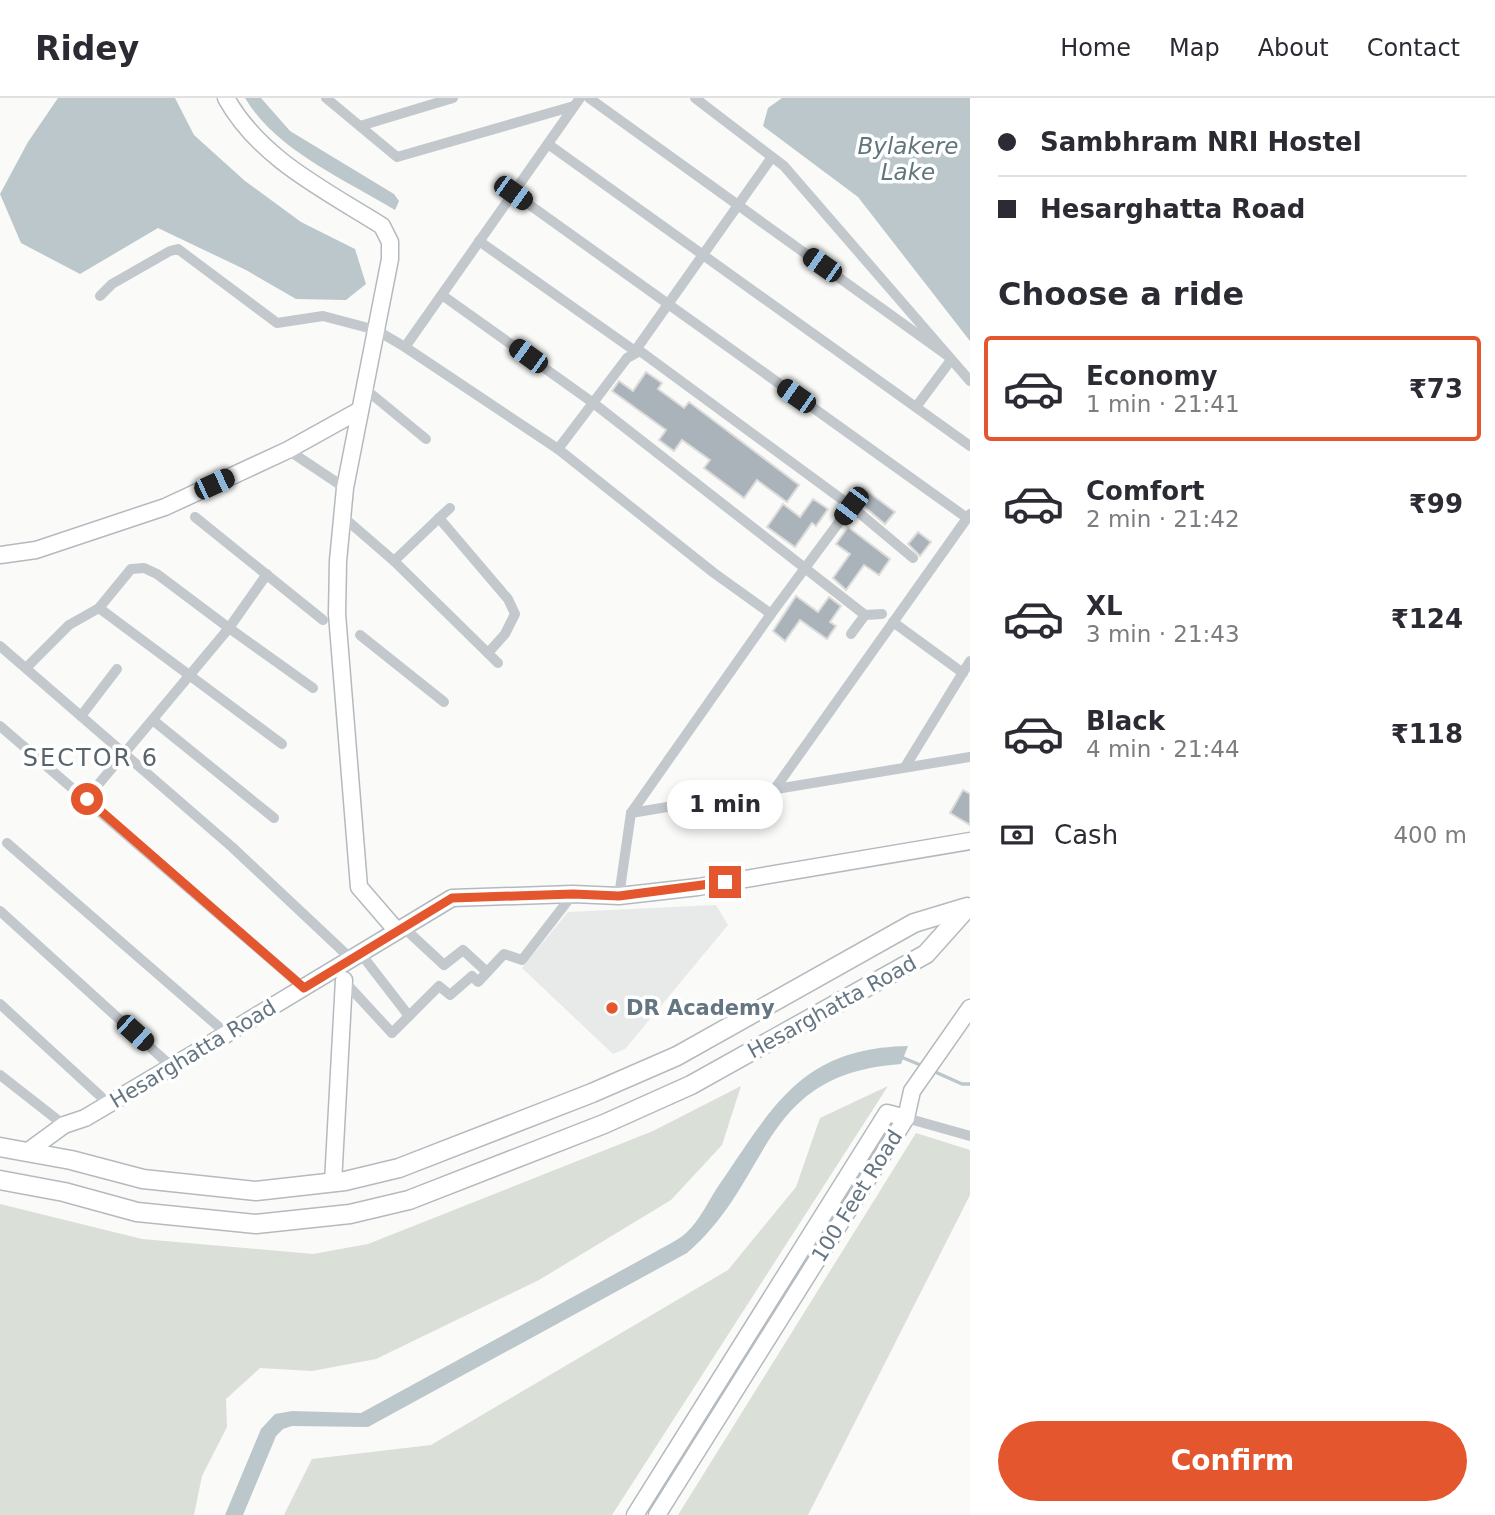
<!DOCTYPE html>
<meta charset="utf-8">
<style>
body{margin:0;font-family:"DejaVu Sans",sans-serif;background:#f7f7f7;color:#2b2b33;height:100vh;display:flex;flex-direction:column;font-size:26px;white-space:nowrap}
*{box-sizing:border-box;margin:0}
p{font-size:23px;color:#7c7c81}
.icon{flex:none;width:38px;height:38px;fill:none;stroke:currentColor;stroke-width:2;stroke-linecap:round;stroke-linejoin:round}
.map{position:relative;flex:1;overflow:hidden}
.sheet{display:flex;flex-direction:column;background:#fff;width:525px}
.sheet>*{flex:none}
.banner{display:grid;align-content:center;height:154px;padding:0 28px;background:#fff}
.end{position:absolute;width:32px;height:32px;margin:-16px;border:9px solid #e4572e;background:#fff;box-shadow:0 0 0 4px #fff}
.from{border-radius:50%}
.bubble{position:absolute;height:49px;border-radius:24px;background:#fff;box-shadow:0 4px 10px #0003;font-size:23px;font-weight:800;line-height:49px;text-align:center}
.car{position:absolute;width:21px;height:42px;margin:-21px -10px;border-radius:9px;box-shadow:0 0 5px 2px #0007;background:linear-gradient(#222 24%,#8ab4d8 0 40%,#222 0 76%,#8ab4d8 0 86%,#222 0)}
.banner b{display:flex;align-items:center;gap:24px;height:66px;font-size:26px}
.banner b+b{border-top:2px solid #e1e1e2}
.banner i{width:18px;height:18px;background:#2b2b33}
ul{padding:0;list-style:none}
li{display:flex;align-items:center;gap:21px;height:105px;margin:0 14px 10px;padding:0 14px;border:4px solid transparent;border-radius:7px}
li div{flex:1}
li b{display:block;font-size:26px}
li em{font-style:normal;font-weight:800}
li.selected{border-color:#e4572e}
li>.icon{width:63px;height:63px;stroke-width:1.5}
h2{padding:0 28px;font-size:32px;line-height:84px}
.pay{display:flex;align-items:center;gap:18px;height:77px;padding:0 28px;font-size:26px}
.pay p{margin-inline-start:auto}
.button{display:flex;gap:14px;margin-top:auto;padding:14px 28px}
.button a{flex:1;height:80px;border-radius:42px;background:#e4572e;color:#fff;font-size:28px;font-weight:800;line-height:80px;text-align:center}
header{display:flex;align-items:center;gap:42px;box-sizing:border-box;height:98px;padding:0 35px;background:#fff;border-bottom:2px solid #e1e1e2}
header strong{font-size:33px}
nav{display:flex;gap:38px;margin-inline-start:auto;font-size:24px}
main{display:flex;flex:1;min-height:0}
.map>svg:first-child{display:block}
</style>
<header>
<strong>Ridey</strong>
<nav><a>Home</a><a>Map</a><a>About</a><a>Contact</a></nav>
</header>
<main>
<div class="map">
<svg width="970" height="1417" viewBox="0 0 970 1417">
<rect width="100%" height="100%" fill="#fafaf8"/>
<polygon fill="#e8e9e9" points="716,807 728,827 625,951 613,956 522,870 568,814"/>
<g fill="#dadfd7">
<polygon points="741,988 722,1047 671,1102 539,1182 376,1261 312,1273 260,1270 226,1301 227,1329 202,1378 194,1417 0,1417 0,1106 142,1141 313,1156 368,1146 653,1033"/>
<polygon points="888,988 612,1417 284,1417 312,1361 431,1347 728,1172 796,1089 820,1020"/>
<polygon points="916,1035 970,1052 970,1097 808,1417 678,1417"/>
</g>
<g fill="#bbc7cb">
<polygon points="58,0 175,0 194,37 245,83 301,124 355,151 366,186 346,202 296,201 246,172 158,130 80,176 21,145 0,96 28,44"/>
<path d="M245 0H261L290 33 394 96 399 103 395 112C344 81 276 52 245 0Z"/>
<polygon points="782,0 970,0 970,243 858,99 763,28 768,10"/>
<path d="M908 948 901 966C758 976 774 1080 687 1155L368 1329 292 1328 283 1331 276 1338 243 1417H225L261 1331 275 1316 292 1313 361 1315 655 1154C665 1148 679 1142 687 1134 699 1123 708 1104 717 1090 772 1011 799 950 908 948Z"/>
</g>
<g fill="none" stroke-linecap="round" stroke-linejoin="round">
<g stroke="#bbc7cb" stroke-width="3.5">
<polyline points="901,959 923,968"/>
<polyline points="933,973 962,986 970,986"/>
</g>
</g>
<g fill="#aab3b9" stroke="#dcdcda" stroke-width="2">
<polygon points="646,274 662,285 658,291 684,310 689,304 799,387 787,404 757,382 744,400 704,370 710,362 682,342 674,353 659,342 666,332 612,293 619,283 633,293"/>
<polygon points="863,390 895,414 885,426 855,401"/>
<polygon points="813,401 828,411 816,428 812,425 795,449 767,429 783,406 800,419"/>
<polygon points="848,429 890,461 879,477 864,467 846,492 833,480 850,456 836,446"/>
<polygon points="918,434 931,444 920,458 908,446"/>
<polygon points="796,498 818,514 829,499 841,508 830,524 836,528 827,541 800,522 785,543 773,533"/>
<polygon points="963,692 970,696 970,727 950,715"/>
</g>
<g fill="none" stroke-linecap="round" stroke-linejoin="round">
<defs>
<g id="secondary">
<path d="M226 0C260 61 325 92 382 128L390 144V161L345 390 338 463 337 516 359 789 397 833"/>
<polyline points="0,457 36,452 165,409 288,352 360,312"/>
<polyline points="27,1054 64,1027 85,1020 195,955 452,800 573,796 619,798 698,789 970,743"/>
<polyline points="333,1085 344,882"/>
<polyline points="635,1417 887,1015 906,1020"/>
<polyline points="657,1417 906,1020 912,993 970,910"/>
</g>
<g id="primary">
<polyline points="0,1049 71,1062 143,1081 256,1093 345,1083 399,1070 592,995 677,958 914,825 967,809"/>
<polyline points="0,1082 64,1094 137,1114 256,1126 350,1116 409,1102 604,1026 691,987 926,856 967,810"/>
</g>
</defs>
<use href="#secondary" stroke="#b3babf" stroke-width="19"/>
<use href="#primary" stroke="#b5babe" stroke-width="21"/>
<g stroke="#c3c8cc" stroke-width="10">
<polyline points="326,0 397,59 574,8"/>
<polyline points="589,0 948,258"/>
<polyline points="695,0 784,68 970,283"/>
<polyline points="360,28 453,0"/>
<polyline points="548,46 970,348"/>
<polyline points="513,95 967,420"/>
<polyline points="479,143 635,253 772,59"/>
<polyline points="442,197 592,304 865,517 882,516"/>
<polyline points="100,198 112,186 170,153 178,151 277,225 323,218 376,232 405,249 558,351 714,475 771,516"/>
<polyline points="405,249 580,0"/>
<polyline points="364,290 426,341"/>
<polyline points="916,309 951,262"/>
<polyline points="558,351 627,260 640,253 851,408 913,460"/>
<polyline points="288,352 345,390"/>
<polyline points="342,418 394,463 439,420 508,501 515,516 505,536 488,555"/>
<polyline points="195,419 323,522"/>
<polyline points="439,420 450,410"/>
<polyline points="394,463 498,565"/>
<polyline points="99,510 131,471 144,470 157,476 229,530 313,590"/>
<polyline points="893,524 963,575"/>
<polyline points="851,536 865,517"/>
<polyline points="360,537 444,604"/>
<polyline points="0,548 232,749 348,858 349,863"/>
<polyline points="26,570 69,527 99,510 282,646"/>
<polyline points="81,618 117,571"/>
<polyline points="154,623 274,720"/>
<polyline points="0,628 304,890"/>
<polyline points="905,669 970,563"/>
<polyline points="774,692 970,416"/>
<polyline points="87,700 229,530 267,476"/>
<polyline points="631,715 970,659"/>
<polyline points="7,745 227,936"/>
<polyline points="619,798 631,715 771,516 851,408"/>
<polyline points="0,813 172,969"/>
<polyline points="403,829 444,867 463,852 487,874"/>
<polyline points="361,856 409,918"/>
<polyline points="343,882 392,935 439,888 450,897 472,878 478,884 504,856 522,862 573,796"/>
<polyline points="0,906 109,1006"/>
<polyline points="0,977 64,1027"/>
<polyline points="906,1020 970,1038"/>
</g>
<use href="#secondary" stroke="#fff" stroke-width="16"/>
<use href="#primary" stroke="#fff" stroke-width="18"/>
</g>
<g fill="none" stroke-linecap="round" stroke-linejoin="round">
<polyline stroke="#e4572e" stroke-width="9" points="87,701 304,890 452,800 573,796 619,798 725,784"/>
</g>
<circle fill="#e4572e" stroke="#fff" stroke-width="2.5" cx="612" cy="910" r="7"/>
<g text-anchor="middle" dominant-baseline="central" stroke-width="7" stroke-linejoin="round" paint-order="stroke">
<g font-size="21" fill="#657683" stroke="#fff">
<text transform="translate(832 909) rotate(-29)">Hesarghatta Road</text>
<text transform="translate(193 956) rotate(-31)">Hesarghatta Road</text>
<text transform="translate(857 1098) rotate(-58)">100 Feet Road</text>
</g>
<g font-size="21" font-weight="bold" fill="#657683" stroke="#fff" text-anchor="start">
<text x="626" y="910">DR Academy</text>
</g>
<g font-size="23" font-style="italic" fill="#60757c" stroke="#fff">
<text x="908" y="48">Bylakere<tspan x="908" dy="26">Lake</tspan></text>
</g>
<g font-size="24" letter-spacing="2" fill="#57646e" stroke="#fff">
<text x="91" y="660">SECTOR 6</text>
</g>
</g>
</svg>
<i class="end from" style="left:87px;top:701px"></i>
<i class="end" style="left:725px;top:784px"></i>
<div class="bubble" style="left:667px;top:682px;width:116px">1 min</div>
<i class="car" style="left:513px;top:95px;rotate:126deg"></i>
<i class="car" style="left:822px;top:167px;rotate:305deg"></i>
<i class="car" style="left:528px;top:258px;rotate:306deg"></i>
<i class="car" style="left:796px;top:298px;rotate:305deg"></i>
<i class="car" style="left:214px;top:386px;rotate:65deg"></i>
<i class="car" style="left:851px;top:408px;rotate:217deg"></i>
<i class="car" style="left:135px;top:935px;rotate:132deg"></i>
</div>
<section class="sheet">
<div class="banner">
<b><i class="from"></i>Sambhram NRI Hostel</b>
<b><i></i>Hesarghatta Road</b>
</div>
<h2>Choose a ride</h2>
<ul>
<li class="selected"><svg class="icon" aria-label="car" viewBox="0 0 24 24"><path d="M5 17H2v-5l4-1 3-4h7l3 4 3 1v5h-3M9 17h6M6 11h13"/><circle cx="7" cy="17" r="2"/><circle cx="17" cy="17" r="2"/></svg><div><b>Economy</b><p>1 min · 21:41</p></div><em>₹73</em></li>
<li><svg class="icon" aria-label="car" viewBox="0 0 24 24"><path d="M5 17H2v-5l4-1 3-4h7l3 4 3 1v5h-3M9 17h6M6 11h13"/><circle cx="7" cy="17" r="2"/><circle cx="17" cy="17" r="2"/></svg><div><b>Comfort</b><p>2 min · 21:42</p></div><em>₹99</em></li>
<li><svg class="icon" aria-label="car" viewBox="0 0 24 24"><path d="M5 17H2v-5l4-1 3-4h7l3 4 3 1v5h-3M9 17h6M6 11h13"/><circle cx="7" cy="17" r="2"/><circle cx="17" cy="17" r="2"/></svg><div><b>XL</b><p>3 min · 21:43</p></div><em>₹124</em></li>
<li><svg class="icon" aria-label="car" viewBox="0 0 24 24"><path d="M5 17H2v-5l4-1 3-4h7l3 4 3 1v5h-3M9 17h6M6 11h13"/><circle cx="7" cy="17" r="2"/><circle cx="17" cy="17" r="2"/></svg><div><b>Black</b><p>4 min · 21:44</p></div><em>₹118</em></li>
</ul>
<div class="pay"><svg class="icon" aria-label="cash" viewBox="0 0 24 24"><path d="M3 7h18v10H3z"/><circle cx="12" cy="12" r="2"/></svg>Cash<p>400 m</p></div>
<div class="button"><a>Confirm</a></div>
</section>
</main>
